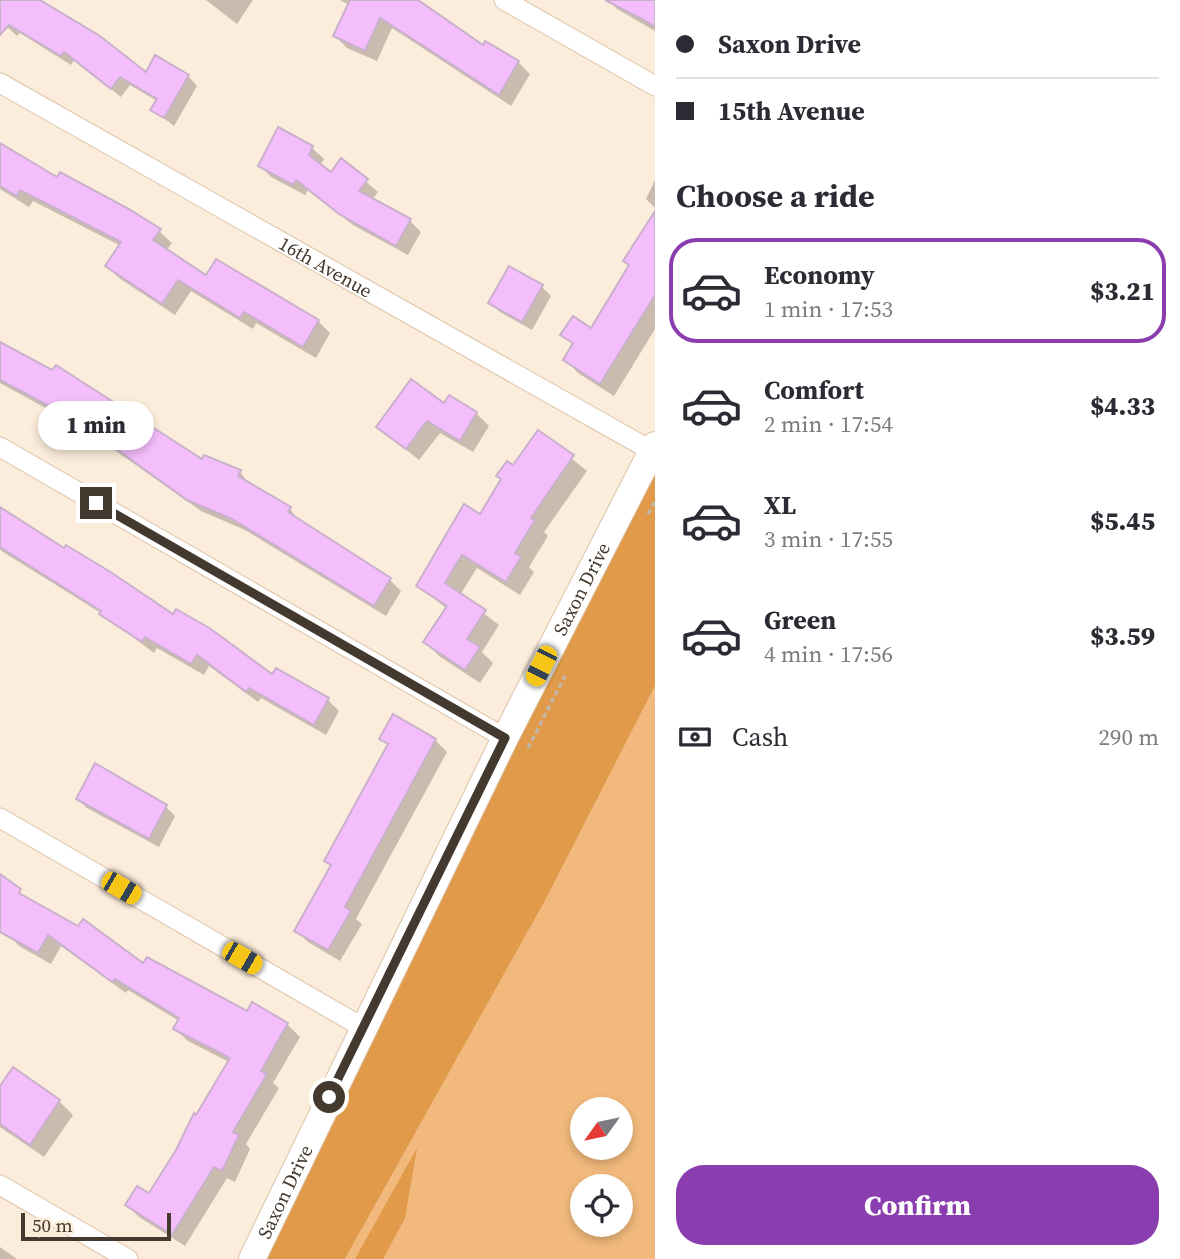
<!DOCTYPE html>
<meta charset="utf-8">
<style>
body{margin:0;font-family:"Source Serif 4",serif;background:#f2f2f3;color:#2b2b33;height:100vh;display:flex;flex-direction:column;font-size:26px;white-space:nowrap}
*{box-sizing:border-box;margin:0}
p{font-size:23px;color:#7c7c81}
.icon{flex:none;width:38px;height:38px;fill:none;stroke:currentColor;stroke-width:2;stroke-linecap:round;stroke-linejoin:round}
.map{position:relative;flex:1;overflow:hidden}
.drawer{display:flex;flex-direction:column;background:#fff;width:525px}
.drawer>*{flex:none}
.top-card{display:grid;align-content:center;height:154px;padding:0 21px;background:#fff}
.needle{width:46px;rotate:237deg}
.tools{position:absolute;left:570px;top:1097px;display:grid;gap:14px}
.tools a{display:grid;place-items:center;width:63px;height:63px;border-radius:50%;background:#fff;box-shadow:0 4px 10px #0003;font-size:35px}
.scale{position:absolute;left:21px;bottom:18px;width:150px;box-sizing:border-box;padding-left:7px;border:4px solid #44392e;border-top:0;font-size:19px;line-height:24px;white-space:nowrap;color:#44392e;-webkit-text-stroke:5px #fcecdb;paint-order:stroke}
.end{position:absolute;width:32px;height:32px;margin:-16px;border:9px solid #44392e;background:#fff;box-shadow:0 0 0 4px #fff}
.from{border-radius:50%}
.bubble{position:absolute;height:49px;border-radius:24px;background:#fff;box-shadow:0 4px 10px #0003;font-size:23px;font-weight:800;line-height:49px;text-align:center}
.car{position:absolute;width:21px;height:42px;margin:-21px -10px;border-radius:9px;box-shadow:0 0 5px 2px #0007;background:linear-gradient(#f5c518 24%,#345 0 40%,#f5c518 0 76%,#345 0 86%,#f5c518 0)}
.top-card b{display:flex;align-items:center;gap:24px;height:66px;font-size:26px}
.top-card b+b{border-top:2px solid #e1e1e2}
.top-card i{width:18px;height:18px;background:#2b2b33}
ul{padding:0;list-style:none}
li{display:flex;align-items:center;gap:21px;height:105px;margin:0 14px 10px;padding:0 7px;border:4px solid transparent;border-radius:28px}
li div{flex:1}
li b{display:block;font-size:26px}
li em{font-style:normal;font-weight:800}
li.current{border-color:#8a3dae}
li>.icon{width:63px;height:63px;stroke-width:1.5}
h2{padding:0 21px;font-size:32px;line-height:84px}
.pay{display:flex;align-items:center;gap:18px;height:77px;padding:0 21px;font-size:26px}
.pay p{margin-inline-start:auto}
.button{display:flex;gap:14px;margin-top:auto;padding:14px 21px}
.button a{flex:1;height:80px;border-radius:28px;background:#8a3dae;color:#fff;font-size:28px;font-weight:800;line-height:80px;text-align:center}
main{display:flex;flex:1;min-height:0}
.map>svg:first-child{display:block}
</style>
<main>
<div class="map">
<svg width="655" height="1259" viewBox="0 0 655 1259">
<rect width="100%" height="100%" fill="#fcecdb"/>
<path fill="#f1b97c" fill-rule="evenodd" d="M655 686V1259H345L546 899ZM583 1110H621V1148H583ZM583 1186H621V1225H583Z"/>
<g fill="#e09a49">
<polygon points="655,445 655,686 546,899 345,1259 252,1259"/>
<polygon points="417,1148 405,1218 383,1259 355,1259"/>
</g>
<g fill="#0003">
<polygon points="0,0 41,0 146,74 188,76 197,86 174,126 152,109 157,101 130,85 121,97 74,60 71,65 20,33 17,36 0,20"/>
<polygon points="206,0 253,0 237,24"/>
<polygon points="340,0 414,0 483,47 518,62 530,74 511,106 392,28 377,61 347,48 335,36 349,5"/>
<polygon points="608,0 655,0 655,31 617,9"/>
<polygon points="278,130 312,148 324,159 320,166 332,175 342,161 378,192 372,200 410,221 421,232 408,255 353,225 308,190 305,195 271,177 260,165"/>
<polygon points="0,147 159,231 172,243 166,251 207,278 318,321 330,333 316,358 256,323 253,329 191,291 175,315 119,278 107,266 121,246 33,201 29,207 0,189"/>
<polygon points="655,180 655,208 646,199"/>
<polygon points="655,214 655,329 614,396 578,373 565,359 574,346 563,335 591,330 630,266 625,261"/>
<polygon points="542,287 551,296 532,330 500,312 490,303"/>
<polygon points="0,344 203,462 240,472 251,486 290,509 300,522 390,580 401,591 386,616 245,530 201,511 89,432 0,383"/>
<polygon points="444,406 476,413 489,426 473,452 440,433 419,460 378,427"/>
<polygon points="539,432 587,471 544,532 548,536 529,567 534,572 520,595 477,568 460,595 499,625 482,652 493,663 480,683 439,656 425,642 447,609 419,586 481,516"/>
<polygon points="0,509 273,676 328,700 339,711 326,735 261,698 258,702 209,666 204,675 157,648 154,653 101,613 0,550"/>
<polygon points="381,739 435,740 447,752 356,919 362,924 340,961 308,942 296,930 333,867 327,861 389,746"/>
<polygon points="96,765 166,807 175,816 159,847 87,808 78,799"/>
<polygon points="0,877 33,903 144,966 248,1014 287,1024 300,1037 273,1083 279,1088 246,1144 250,1149 235,1182 227,1178 185,1246 139,1217 127,1205 150,1196 229,1062 188,1041 175,1029 179,1021 128,990 126,993 61,946 51,964 19,946 0,924"/>
<polygon points="0,1089 59,1101 73,1115 44,1157 0,1127"/>
<polygon points="0,1247 17,1259 0,1259"/>
</g>
<g fill="#f4bdfb" stroke="#c9b1cc" stroke-width="2">
<polygon points="0,0 40,0 100,36 146,72 155,55 189,75 164,118 150,110 157,99 120,77 111,89 64,52 61,56 9,25 0,35"/>
<polygon points="350,0 418,0 483,45 485,41 519,61 499,95 380,18 365,51 333,36"/>
<polygon points="605,0 655,0 655,27 644,20"/>
<polygon points="278,127 313,146 309,155 331,172 341,158 368,179 359,191 411,219 396,246 339,214 296,180 293,185 258,166"/>
<polygon points="0,143 57,177 60,172 129,209 161,229 153,240 206,275 216,259 319,320 303,347 244,312 240,318 178,280 162,304 105,266 121,242 20,190 17,196 0,186"/>
<polygon points="655,211 655,295 600,384 563,360 573,343 560,335 573,316 591,328 629,265 623,261"/>
<polygon points="509,266 543,285 522,322 488,303"/>
<polygon points="0,342 52,370 56,365 202,459 204,455 241,470 238,476 291,507 288,512 391,578 374,606 232,519 187,500 76,420 0,380"/>
<polygon points="411,379 444,403 449,395 477,412 460,441 427,421 406,449 376,427"/>
<polygon points="538,430 574,455 531,518 535,520 515,553 521,557 506,582 462,555 445,583 486,610 467,639 480,647 465,670 423,642 447,606 416,586 464,504 480,514 501,479 496,476 507,461 513,465"/>
<polygon points="0,507 64,548 66,545 112,573 173,614 176,609 211,629 272,674 276,668 329,698 314,725 249,688 246,692 197,655 191,664 145,637 142,642 99,614 101,611 0,547"/>
<polygon points="393,714 436,739 345,907 351,911 328,950 294,931 331,865 324,861 388,744 379,739"/>
<polygon points="95,763 167,805 149,839 76,799"/>
<polygon points="0,874 21,889 19,893 78,926 83,919 143,963 147,957 247,1011 252,1002 288,1023 261,1071 267,1074 233,1132 239,1135 222,1171 214,1167 172,1235 125,1205 137,1186 149,1193 176,1150 194,1113 196,1115 230,1058 173,1029 179,1018 115,979 112,982 48,935 38,953 0,932"/>
<polygon points="13,1067 60,1100 30,1145 0,1124 0,1086"/>
</g>
<g fill="none" stroke-linecap="round" stroke-linejoin="round">
<defs>
<g id="street">
<polyline points="504,0 655,86"/>
<path id="s1" d="M0 83 652 451"/>
<polyline points="0,447 505,738"/>
<polyline points="0,818 362,1027"/>
<polyline points="0,1185 128,1259"/>
</g>
<g id="secondary">
<path id="s2" d="M252 1259 505 738 655 445"/>
</g>
</defs>
<use href="#street" stroke="#dcc2a7" stroke-width="21"/>
<use href="#secondary" stroke="#dcc2a7" stroke-width="28"/>
<g stroke="#c4b6a7" stroke-width="3.5" stroke-dasharray="5 3.5" stroke-linecap="butt">
<polyline points="648,514 655,501"/>
<polyline points="528,748 566,674"/>
</g>
<use href="#street" stroke="#fff" stroke-width="19"/>
<use href="#secondary" stroke="#fff" stroke-width="26"/>
</g>
<g fill="none" stroke-linecap="round" stroke-linejoin="round">
<polyline stroke="#44392e" stroke-width="9" points="96,503 505,738 329,1097"/>
</g>
<g text-anchor="middle" dominant-baseline="central" stroke-width="5" stroke-linejoin="round" paint-order="stroke">
<g font-size="19" fill="#44392e" stroke="#fcecdb">
<text stroke="none"><textPath href="#s1" startOffset="374">16th Avenue</textPath></text>
<text stroke="none"><textPath href="#s2" startOffset="747">Saxon Drive</textPath></text>
<text stroke="none"><textPath href="#s2" startOffset="75">Saxon Drive</textPath></text>
</g>
</g>
</svg>
<div class="tools">
<a><svg class="needle" viewBox="-14 -14 28 28"><path d="M0-13l5 13h-10z" fill="#e53935"/><path d="M0 13l5-13h-10z" fill="#7c7c81"/></svg></a>
<a><svg class="icon" aria-label="locate" viewBox="0 0 24 24"><circle cx="12" cy="12" r="6"/><path d="M12 2v4M12 18v4M2 12h4M18 12h4"/></svg></a>
</div>
<div class="scale">50 m</div>
<i class="end from" style="left:329px;top:1097px"></i>
<i class="end" style="left:96px;top:503px"></i>
<div class="bubble" style="left:38px;top:401px;width:116px">1 min</div>
<i class="car" style="left:541px;top:666px;rotate:207deg"></i>
<i class="car" style="left:121px;top:888px;rotate:120deg"></i>
<i class="car" style="left:242px;top:958px;rotate:120deg"></i>
</div>
<section class="drawer">
<div class="top-card">
<b><i class="from"></i>Saxon Drive</b>
<b><i></i>15th Avenue</b>
</div>
<h2>Choose a ride</h2>
<ul>
<li class="current"><svg class="icon" aria-label="car" viewBox="0 0 24 24"><path d="M5 17H2v-5l4-1 3-4h7l3 4 3 1v5h-3M9 17h6M6 11h13"/><circle cx="7" cy="17" r="2"/><circle cx="17" cy="17" r="2"/></svg><div><b>Economy</b><p>1 min · 17:53</p></div><em>$3.21</em></li>
<li><svg class="icon" aria-label="car" viewBox="0 0 24 24"><path d="M5 17H2v-5l4-1 3-4h7l3 4 3 1v5h-3M9 17h6M6 11h13"/><circle cx="7" cy="17" r="2"/><circle cx="17" cy="17" r="2"/></svg><div><b>Comfort</b><p>2 min · 17:54</p></div><em>$4.33</em></li>
<li><svg class="icon" aria-label="car" viewBox="0 0 24 24"><path d="M5 17H2v-5l4-1 3-4h7l3 4 3 1v5h-3M9 17h6M6 11h13"/><circle cx="7" cy="17" r="2"/><circle cx="17" cy="17" r="2"/></svg><div><b>XL</b><p>3 min · 17:55</p></div><em>$5.45</em></li>
<li><svg class="icon" aria-label="car" viewBox="0 0 24 24"><path d="M5 17H2v-5l4-1 3-4h7l3 4 3 1v5h-3M9 17h6M6 11h13"/><circle cx="7" cy="17" r="2"/><circle cx="17" cy="17" r="2"/></svg><div><b>Green</b><p>4 min · 17:56</p></div><em>$3.59</em></li>
</ul>
<div class="pay"><svg class="icon" aria-label="cash" viewBox="0 0 24 24"><path d="M3 7h18v10H3z"/><circle cx="12" cy="12" r="2"/></svg>Cash<p>290 m</p></div>
<div class="button"><a>Confirm</a></div>
</section>
</main>
